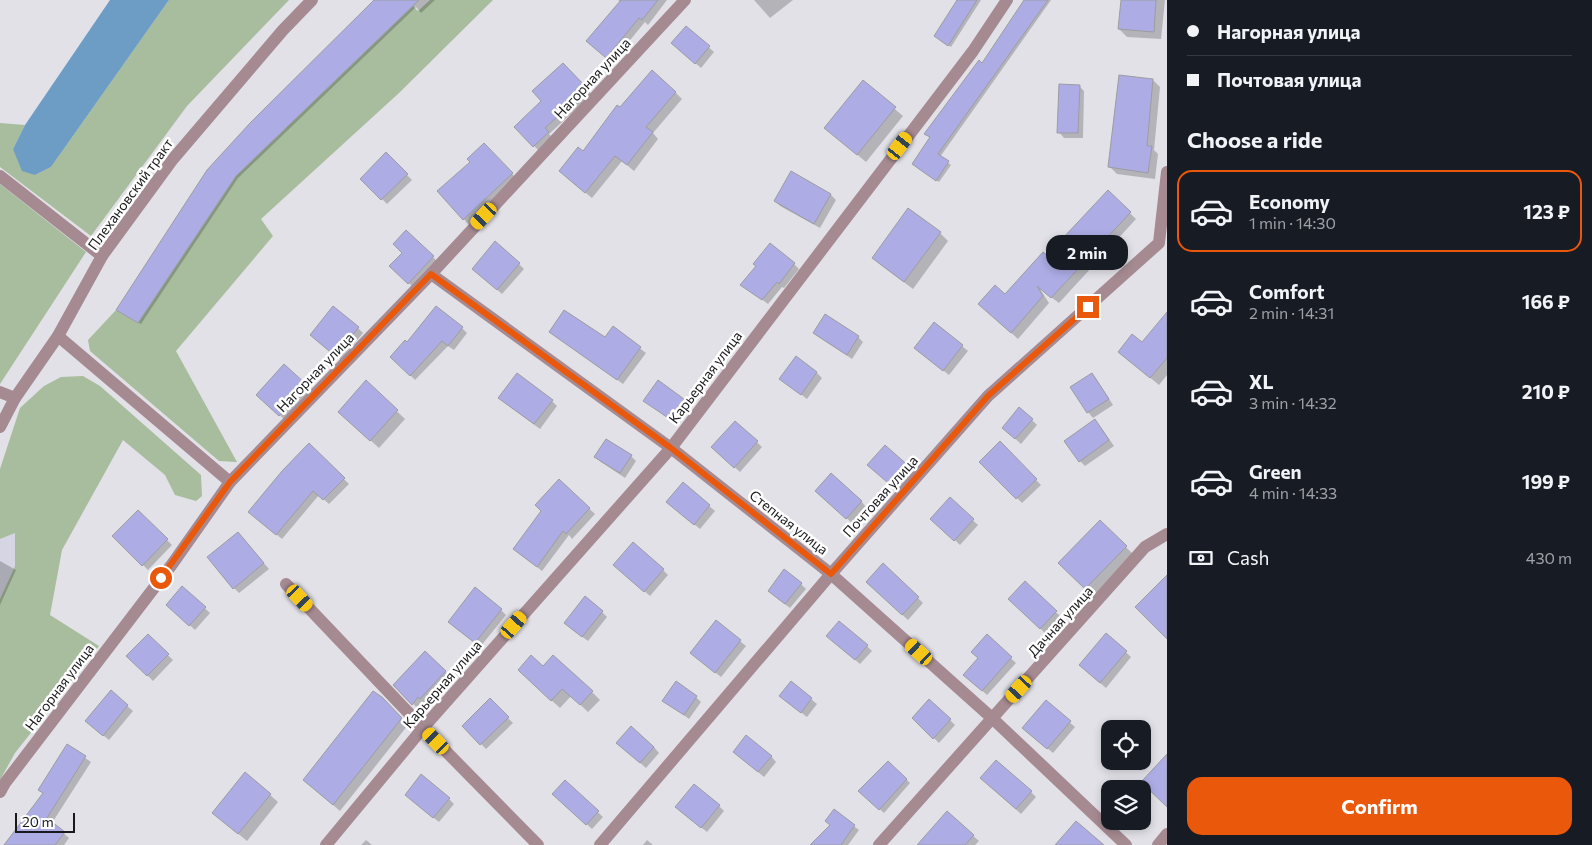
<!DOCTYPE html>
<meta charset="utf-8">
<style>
body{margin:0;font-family:Commissioner,sans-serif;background:#20242c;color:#f1f3f6;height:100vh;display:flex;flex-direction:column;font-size:19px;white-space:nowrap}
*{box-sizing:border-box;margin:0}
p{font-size:16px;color:#9ea1a6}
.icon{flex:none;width:28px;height:28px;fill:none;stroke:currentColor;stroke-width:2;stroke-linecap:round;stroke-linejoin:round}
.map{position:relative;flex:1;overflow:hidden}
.sheet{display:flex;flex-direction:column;background:#171b24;width:425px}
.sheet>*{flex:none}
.banner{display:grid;align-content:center;height:110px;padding:0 20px;background:#171b24}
.fabs{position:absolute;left:1101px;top:720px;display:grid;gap:10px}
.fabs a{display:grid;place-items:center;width:50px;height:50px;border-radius:10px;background:#171b24;box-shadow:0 2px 8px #0003;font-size:25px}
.scale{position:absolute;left:15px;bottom:12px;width:60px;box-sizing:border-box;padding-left:5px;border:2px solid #19191b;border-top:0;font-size:14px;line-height:18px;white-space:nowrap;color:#19191b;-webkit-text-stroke:4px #fff;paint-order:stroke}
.end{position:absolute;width:22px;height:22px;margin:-11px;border:6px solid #ea580c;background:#fff;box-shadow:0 0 0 2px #fff}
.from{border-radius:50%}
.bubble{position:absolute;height:35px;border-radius:15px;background:#171b24;box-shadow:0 2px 8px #0003;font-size:16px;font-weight:700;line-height:35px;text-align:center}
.car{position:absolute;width:15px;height:30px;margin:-15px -8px;border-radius:6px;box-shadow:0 0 4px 1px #0007;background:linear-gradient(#f5c518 24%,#345 0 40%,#f5c518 0 76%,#345 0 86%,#f5c518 0)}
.banner b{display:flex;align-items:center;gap:18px;height:48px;font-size:19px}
.banner b+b{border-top:1px solid #363941}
.banner i{width:12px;height:12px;background:#f1f3f6}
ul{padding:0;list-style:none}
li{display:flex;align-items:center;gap:15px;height:82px;margin:0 10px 8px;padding:0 10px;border:2px solid transparent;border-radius:15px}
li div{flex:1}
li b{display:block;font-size:19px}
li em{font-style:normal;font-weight:700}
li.current{border-color:#ea580c}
li>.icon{width:45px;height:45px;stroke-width:1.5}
h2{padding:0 20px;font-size:22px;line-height:60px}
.pay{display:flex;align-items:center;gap:12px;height:55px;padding:0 20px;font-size:19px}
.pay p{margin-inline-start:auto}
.cta{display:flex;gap:10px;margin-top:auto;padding:10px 20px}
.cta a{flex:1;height:58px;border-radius:15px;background:#ea580c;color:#fff;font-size:20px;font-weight:700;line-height:58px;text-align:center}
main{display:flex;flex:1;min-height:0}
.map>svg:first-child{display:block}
</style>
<main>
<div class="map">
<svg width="1167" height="845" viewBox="0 0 1167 845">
<rect width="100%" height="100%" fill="#e1e1e7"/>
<polygon fill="#d5d5e3" points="15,533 15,566 0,599 0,539"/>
<g fill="#a7bd9d">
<polygon points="169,0 289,0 187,106 91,236 0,167 0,123 25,125 13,149 35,175 51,167"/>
<polygon points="430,0 493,0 399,93 261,219 273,236 176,351 237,462 219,461 90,351 88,340 116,310 138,323 236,176 413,6 418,11"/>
<polygon points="0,184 86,252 0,384"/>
<polygon points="83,376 100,386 201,475 202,496 196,501 175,495 165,475 123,440 62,550 50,615 99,646 15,753 0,780 0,599 15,566 15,533 0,539 0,469 20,408 44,386 61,377"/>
</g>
<polygon fill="#6d9cc5" points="110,0 169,0 51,167 35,175 22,171 13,149 25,125"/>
<g fill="#0003">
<polygon points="376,0 435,0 421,13 416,7 238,178 141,324 120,312"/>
<polygon points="618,0 667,0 648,25 645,22 612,62 593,46 620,2"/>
<polygon points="754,0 793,0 770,18"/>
<polygon points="959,0 981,0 951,47 938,38"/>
<polygon points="1026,0 1051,0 940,157 951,165 939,182 913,164 931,138 925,134 983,65"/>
<polygon points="1122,0 1165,0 1161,39 1127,37 1119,29"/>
<polygon points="686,27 714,52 701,68 678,48"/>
<polygon points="568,69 592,95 549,134 553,138 539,151 516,127 543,101"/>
<polygon points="1153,80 1160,87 1154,150 1158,154 1155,179 1117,174 1110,167"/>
<polygon points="863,82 903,116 866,162 825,128"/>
<polygon points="1079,86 1084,91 1083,138 1064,138 1059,132"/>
<polygon points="676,93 682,99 653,133 658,139 634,171 622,161 592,198 567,178 583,153 620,109"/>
<polygon points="484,145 517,179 469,225 439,191 472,162"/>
<polygon points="386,154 412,180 387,204 362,179"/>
<polygon points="1108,192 1136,219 1059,303 1040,289 1049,303 1018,339 986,310 1047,257"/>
<polygon points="831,195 836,200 820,228 780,206 775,201"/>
<polygon points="908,209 940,233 948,241 913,289 881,265 873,258"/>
<polygon points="406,232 438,262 414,288 391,266 404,253"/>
<polygon points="519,264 524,269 502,294 479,274"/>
<polygon points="794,264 799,269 784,288 782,287 768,304 742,285 757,266"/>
<polygon points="1167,314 1167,375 1159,385 1119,352 1143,344"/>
<polygon points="935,324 968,351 949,375 915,348"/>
<polygon points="358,328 363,333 341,360 316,340"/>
<polygon points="462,328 467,333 454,350 448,346 415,380 391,356 407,344"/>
<polygon points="613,328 646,353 623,384 551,332 605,338"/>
<polygon points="814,333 858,337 863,342 852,359 820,338"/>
<polygon points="284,366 311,391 285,420 263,400"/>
<polygon points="817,373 822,378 807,399 781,379"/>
<polygon points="1092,374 1097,380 1113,405 1093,418 1088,412"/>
<polygon points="366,382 405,419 379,448 347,419"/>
<polygon points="684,400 689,405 675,424 645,401"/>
<polygon points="552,401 557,406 540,429 505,403"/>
<polygon points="1032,420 1037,425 1021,444 1009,433"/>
<polygon points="735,422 762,447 740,472 718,452"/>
<polygon points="1100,426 1114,446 1085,466 1080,461"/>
<polygon points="1000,443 1041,485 1022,503 981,462"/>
<polygon points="309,445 349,484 329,504 319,495 282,539 255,517"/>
<polygon points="631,456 636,461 625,478 601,462 596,457"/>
<polygon points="910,469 915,474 899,492 874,470"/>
<polygon points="559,481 595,514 572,539 569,535 542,571 520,554"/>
<polygon points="683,484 715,511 700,529 673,507"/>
<polygon points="822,496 861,501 866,507 852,523"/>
<polygon points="950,499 978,525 960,545 932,518"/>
<polygon points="138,511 172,545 148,570 114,536"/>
<polygon points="1100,522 1134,555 1094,596 1060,563"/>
<polygon points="238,533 269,569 239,593 234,588"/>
<polygon points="0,561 16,570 0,605"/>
<polygon points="620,570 663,570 668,575 650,596"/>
<polygon points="867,582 918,598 923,603 908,620"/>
<polygon points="1025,583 1061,617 1046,634 1010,599"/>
<polygon points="801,584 806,589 790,608 774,596"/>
<polygon points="183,588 210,613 195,630 173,610"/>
<polygon points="501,610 506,615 480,647 454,627"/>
<polygon points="602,612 607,617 588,641 570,628"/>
<polygon points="716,622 746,646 721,677 697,658"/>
<polygon points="1106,634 1131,657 1106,688 1085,670"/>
<polygon points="148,636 173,660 153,681 128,656"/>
<polygon points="987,636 1016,663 987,695 970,680"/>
<polygon points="833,641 867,646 872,651 860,664"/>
<polygon points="425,653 450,676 426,703 424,702 418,709 395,685"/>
<polygon points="543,668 592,692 600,700 588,712 571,696 560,708 527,678"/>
<polygon points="791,683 817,704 807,717 786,701"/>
<polygon points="111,692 133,711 109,740 92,726"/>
<polygon points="373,693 408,725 340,811 304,780"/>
<polygon points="696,697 701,702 689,719 664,700"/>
<polygon points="490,700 513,723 486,749 463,726"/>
<polygon points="1046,702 1075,727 1053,753 1029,733"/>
<polygon points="913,718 950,720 955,725 939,743"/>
<polygon points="68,746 91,762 52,823 69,838 64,845 12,845 44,794"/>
<polygon points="654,747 659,753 646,768 623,748"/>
<polygon points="771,756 776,762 764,777 740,757"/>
<polygon points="888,762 910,783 884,813 860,791"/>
<polygon points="565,782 603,817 592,829 559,799"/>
<polygon points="986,783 1031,792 1036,797 1021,814"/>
<polygon points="270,795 278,802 247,841 213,813"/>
<polygon points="449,799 454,804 439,822 411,800"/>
<polygon points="719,806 724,811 707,832 682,812"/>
<polygon points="834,811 859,830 848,845 812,845 831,825"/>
<polygon points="947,813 979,841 975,845 931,845"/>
<polygon points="366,840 372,845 361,845"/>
<polygon points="647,840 653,845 643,845"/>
</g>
<g fill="#adace4" stroke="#9c9ca2">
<polygon points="374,0 419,0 236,176 138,323 116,310 207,170 251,122"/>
<polygon points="621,0 658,0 642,20 639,18 606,58 586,41"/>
<polygon points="957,0 977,0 948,46 934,36"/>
<polygon points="1024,0 1048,0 938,154 949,161 936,181 912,164 930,137 924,134 979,60 982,63"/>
<polygon points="1121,0 1156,0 1154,32 1118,29"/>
<polygon points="686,26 710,46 695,64 671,43"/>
<polygon points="563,63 588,89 545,128 549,132 533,147 514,127 541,101 532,91"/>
<polygon points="652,70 676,92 646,127 653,132 627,165 615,156 585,193 559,171 578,147 583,151 617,105 620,107"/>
<polygon points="1119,75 1153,79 1147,146 1152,146 1148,173 1108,167"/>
<polygon points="863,80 896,107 857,155 824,128"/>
<polygon points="1059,84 1080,85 1078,133 1057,133"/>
<polygon points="484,143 513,173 463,220 437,191 470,162 467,159"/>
<polygon points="386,152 408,174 381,200 360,179"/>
<polygon points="791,171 831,194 814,224 774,201"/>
<polygon points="1108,190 1131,212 1051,298 1037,286 1043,296 1011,333 978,304 995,285 1005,294 1043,252 1047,255"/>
<polygon points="908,208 941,232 904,282 872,258"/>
<polygon points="406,230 434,256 408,284 389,266 402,253 393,244"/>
<polygon points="495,241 520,263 497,290 472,269"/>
<polygon points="770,243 795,263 779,284 777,282 762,300 740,285 756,266 753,264"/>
<polygon points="333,306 359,327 335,356 310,335"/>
<polygon points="436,306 463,327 448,346 442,341 410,376 390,357 405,340 407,342"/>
<polygon points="564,310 605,337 613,326 641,347 617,380 549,332"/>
<polygon points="1167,312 1167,358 1150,378 1118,352 1132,334 1142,342"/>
<polygon points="825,314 859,336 847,355 813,333"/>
<polygon points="934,322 963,345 943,371 914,348"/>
<polygon points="796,356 817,372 801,395 779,379"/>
<polygon points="284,364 307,385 279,416 256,395"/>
<polygon points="517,373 553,400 534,424 498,398"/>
<polygon points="1092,373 1109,399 1087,413 1070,387"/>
<polygon points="366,380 398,410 370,441 338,412"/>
<polygon points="658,380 684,399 670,419 643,401"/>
<polygon points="1019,407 1033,419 1015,439 1002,428"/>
<polygon points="1095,419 1109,440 1079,462 1064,441"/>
<polygon points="735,421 758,441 734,468 711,447"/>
<polygon points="606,439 632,455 620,473 594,457"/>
<polygon points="1000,441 1037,479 1016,499 979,462"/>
<polygon points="309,443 345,478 323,500 313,491 276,535 248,512 282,471"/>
<polygon points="885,445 911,468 894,488 867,465"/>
<polygon points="831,473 862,501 846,519 815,491"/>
<polygon points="559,479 590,508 566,534 563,531 537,567 513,549 541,511 535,505"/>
<polygon points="683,482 710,505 694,525 666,502"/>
<polygon points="950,497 974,519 954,541 930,519"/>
<polygon points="138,510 168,539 142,566 112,536"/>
<polygon points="1100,520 1127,546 1085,589 1058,563"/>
<polygon points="238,532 264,563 233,589 207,557"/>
<polygon points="633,542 664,569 644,592 613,565"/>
<polygon points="883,563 919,597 902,615 866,582"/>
<polygon points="784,569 802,583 785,604 768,591"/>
<polygon points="1167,575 1167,639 1135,607"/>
<polygon points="1025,581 1057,611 1040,629 1008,599"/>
<polygon points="182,586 206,607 189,626 166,605"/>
<polygon points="475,587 502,609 475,643 448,622"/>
<polygon points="585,596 603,611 582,637 564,623"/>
<polygon points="716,620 741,640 715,673 690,653"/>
<polygon points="839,621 868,645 855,660 826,636"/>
<polygon points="1106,633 1127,651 1100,683 1079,665"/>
<polygon points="148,634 169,654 147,676 126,656"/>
<polygon points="987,634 1012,657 982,691 963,675 978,658 971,652"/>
<polygon points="425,651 446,671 420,699 418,697 412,705 393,685"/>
<polygon points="531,655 543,666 553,655 593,691 580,705 562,689 551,701 518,670"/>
<polygon points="676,681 697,696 684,715 662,701"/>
<polygon points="791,681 812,698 801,713 779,696"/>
<polygon points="111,690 128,705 103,736 85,721"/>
<polygon points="373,691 382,697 402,718 333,805 303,780"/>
<polygon points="490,698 509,717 480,745 462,726"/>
<polygon points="929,699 951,719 933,739 912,718"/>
<polygon points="1046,700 1071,721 1047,749 1022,728"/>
<polygon points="631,726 654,747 640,763 616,743"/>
<polygon points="746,735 772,756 758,772 733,752"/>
<polygon points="67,744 86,756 47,818 65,832 55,845 4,845 43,793 38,790"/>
<polygon points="1167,754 1167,807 1141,782"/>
<polygon points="996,760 1032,791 1016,809 980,778"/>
<polygon points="888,761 907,779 879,810 858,791"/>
<polygon points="245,772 271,794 238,834 212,813"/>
<polygon points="421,774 450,798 433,818 405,795"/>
<polygon points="565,780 599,811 586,825 552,794"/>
<polygon points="694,784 720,805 701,828 675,807"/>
<polygon points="834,809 855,825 841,845 810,845 830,825 825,821"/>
<polygon points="947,811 974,835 965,845 917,845"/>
<polygon points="1076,821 1104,845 1055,845"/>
</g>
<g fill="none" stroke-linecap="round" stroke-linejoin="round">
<g stroke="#a68a92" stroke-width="12">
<polyline points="0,176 102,256"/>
<polyline points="431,274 671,448 831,574 992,718 1126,845"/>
<polyline points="58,336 230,482"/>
<polyline points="0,392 15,398"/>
<polyline points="286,584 423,728 538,845"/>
<polyline points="0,792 5,783 173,563 230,482 431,274 685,0"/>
<polyline points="326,845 423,728 671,448 973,51 1007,0"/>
<polyline points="600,845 831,574 988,396 1159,243 1167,172"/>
<polyline points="879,845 1145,547 1167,534"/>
<polyline points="1158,845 1167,834"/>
</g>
<polyline stroke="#a68a92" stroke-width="12" points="0,427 15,398 58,336 102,256 173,159 283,30 312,0"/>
</g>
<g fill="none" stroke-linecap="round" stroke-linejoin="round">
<polyline stroke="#ea580c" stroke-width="6" points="161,578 230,482 431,274 671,448 831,574 988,396 1088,307"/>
</g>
<g text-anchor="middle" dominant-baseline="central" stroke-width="5" stroke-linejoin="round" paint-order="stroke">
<g font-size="14" fill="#19191b" stroke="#fff">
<text transform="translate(592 78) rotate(-47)">Нагорная улица</text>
<text transform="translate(130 194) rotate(-54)">Плехановский тракт</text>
<text transform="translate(315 372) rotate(-46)">Нагорная улица</text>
<text transform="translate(705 377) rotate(-53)">Карьерная улица</text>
<text transform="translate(880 496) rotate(-48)">Почтовая улица</text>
<text transform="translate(789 522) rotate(38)">Степная улица</text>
<text transform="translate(1060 621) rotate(-48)">Дачная улица</text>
<text transform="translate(442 684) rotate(-49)">Карьерная улица</text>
<text transform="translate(59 687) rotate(-53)">Нагорная улица</text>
</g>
</g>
</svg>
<div class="fabs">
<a><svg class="icon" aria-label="locate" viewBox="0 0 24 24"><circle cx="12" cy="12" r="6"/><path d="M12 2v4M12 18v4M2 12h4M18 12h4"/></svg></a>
<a><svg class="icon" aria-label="layers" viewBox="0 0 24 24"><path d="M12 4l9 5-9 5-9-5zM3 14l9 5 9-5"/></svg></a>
</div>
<div class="scale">20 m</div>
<i class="end from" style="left:161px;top:578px"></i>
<i class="end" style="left:1088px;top:307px"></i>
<div class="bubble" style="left:1046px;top:235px;width:82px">2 min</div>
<i class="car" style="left:900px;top:146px;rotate:37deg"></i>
<i class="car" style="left:484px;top:216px;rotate:223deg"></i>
<i class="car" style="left:300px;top:598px;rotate:137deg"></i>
<i class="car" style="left:514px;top:625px;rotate:41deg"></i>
<i class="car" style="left:919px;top:652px;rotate:312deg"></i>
<i class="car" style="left:1019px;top:689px;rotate:222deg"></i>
<i class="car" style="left:436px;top:741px;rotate:316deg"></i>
</div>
<section class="sheet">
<div class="banner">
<b><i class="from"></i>Нагорная улица</b>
<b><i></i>Почтовая улица</b>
</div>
<h2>Choose a ride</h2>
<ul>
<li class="current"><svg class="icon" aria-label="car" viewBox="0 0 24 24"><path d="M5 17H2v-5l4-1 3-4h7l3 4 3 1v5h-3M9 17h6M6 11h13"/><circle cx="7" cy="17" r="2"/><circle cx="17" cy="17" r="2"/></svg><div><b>Economy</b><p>1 min · 14:30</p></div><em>123 ₽</em></li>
<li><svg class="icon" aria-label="car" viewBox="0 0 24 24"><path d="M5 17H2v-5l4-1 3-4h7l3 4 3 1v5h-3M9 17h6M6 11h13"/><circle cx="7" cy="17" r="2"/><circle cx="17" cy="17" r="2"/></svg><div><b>Comfort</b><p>2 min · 14:31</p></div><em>166 ₽</em></li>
<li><svg class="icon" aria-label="car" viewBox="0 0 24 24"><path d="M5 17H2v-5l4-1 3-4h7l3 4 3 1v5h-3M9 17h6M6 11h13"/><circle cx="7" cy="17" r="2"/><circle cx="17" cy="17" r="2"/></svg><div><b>XL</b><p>3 min · 14:32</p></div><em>210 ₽</em></li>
<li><svg class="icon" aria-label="car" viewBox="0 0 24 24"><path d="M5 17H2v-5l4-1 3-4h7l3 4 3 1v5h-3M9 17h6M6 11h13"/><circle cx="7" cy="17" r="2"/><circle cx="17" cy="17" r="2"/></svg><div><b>Green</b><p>4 min · 14:33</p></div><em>199 ₽</em></li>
</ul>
<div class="pay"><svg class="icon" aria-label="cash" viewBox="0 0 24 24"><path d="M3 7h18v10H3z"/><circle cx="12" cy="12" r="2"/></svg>Cash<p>430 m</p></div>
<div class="cta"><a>Confirm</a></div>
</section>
</main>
